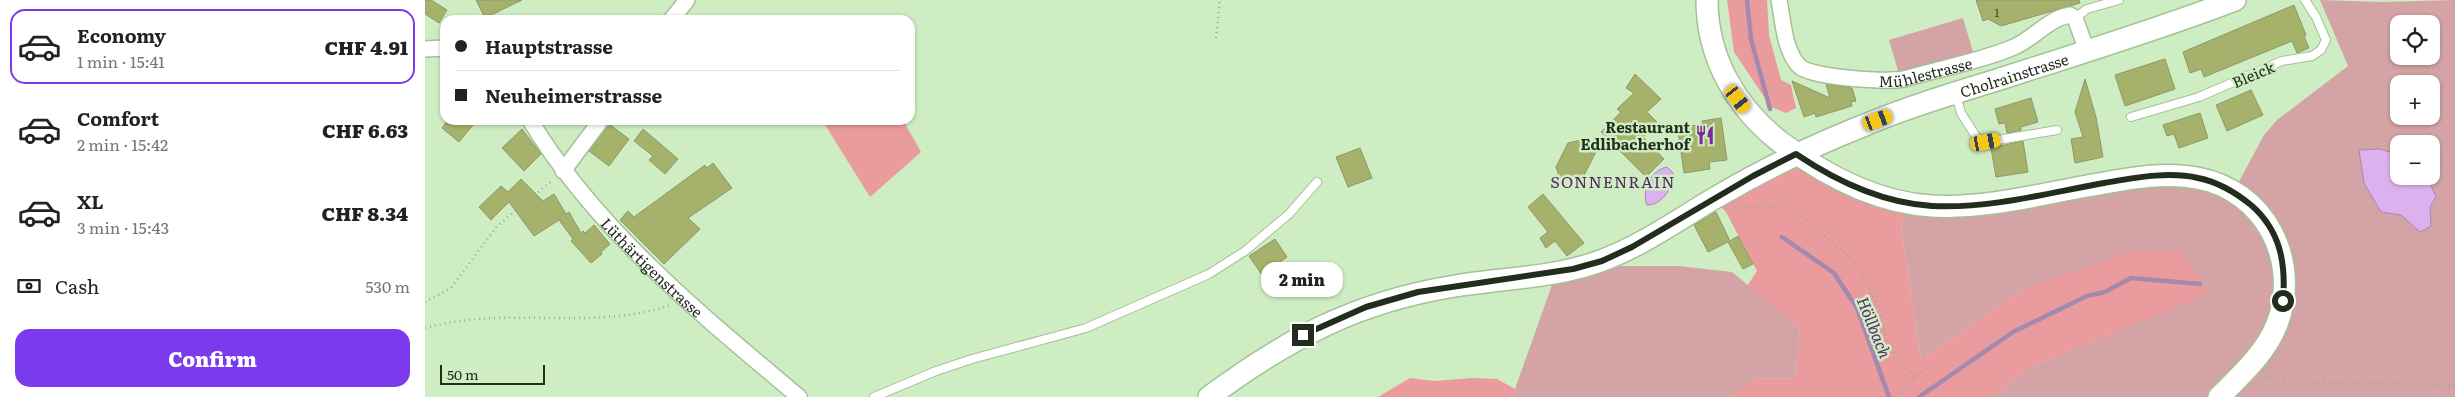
<!DOCTYPE html>
<meta charset="utf-8">
<style>
body{margin:0;font-family:Literata,serif;background:#f2f2f2;color:#222;height:100vh;display:flex;flex-direction:column;font-size:19px;white-space:nowrap}
*{box-sizing:border-box;margin:0}
p{font-size:16px;color:#767676}
.icon{flex:none;width:28px;height:28px;fill:none;stroke:currentColor;stroke-width:2;stroke-linecap:round;stroke-linejoin:round}
.map{position:relative;flex:1;overflow:hidden}
.details{display:flex;flex-direction:column;background:#fff;width:425px}
.details>*{flex:none}
.guide{position:absolute;left:15px;top:15px;width:475px;height:110px;border-radius:15px;box-shadow:0 1px 4px #0004;display:grid;align-content:center;height:110px;padding:0 15px;background:#fff}
.tools{position:absolute;left:1965px;top:15px;display:grid;gap:10px}
.tools a{display:grid;place-items:center;width:50px;height:50px;border-radius:10px;background:#fff;box-shadow:0 1px 4px #0004;font-size:25px}
.scale{position:absolute;left:15px;bottom:12px;width:105px;box-sizing:border-box;padding-left:5px;border:2px solid #222d1d;border-top:0;font-size:14px;line-height:18px;white-space:nowrap;color:#222d1d;-webkit-text-stroke:4px #cfedc3;paint-order:stroke}
.end{position:absolute;width:22px;height:22px;margin:-11px;border:6px solid #222d1d;background:#fff;box-shadow:0 0 0 2px #fff}
.from{border-radius:50%}
.bubble{position:absolute;height:35px;border-radius:15px;background:#fff;box-shadow:0 1px 4px #0004;font-size:16px;font-weight:800;line-height:35px;text-align:center}
.car{position:absolute;width:15px;height:30px;margin:-15px -8px;border-radius:6px;box-shadow:0 0 4px 1px #0007;background:linear-gradient(#f5c518 24%,#345 0 40%,#f5c518 0 76%,#345 0 86%,#f5c518 0)}
.guide b{display:flex;align-items:center;gap:18px;height:48px;font-size:19px}
.guide b+b{border-top:1px solid #e0e0e0}
.guide i{width:12px;height:12px;background:#222}
ul{padding:9px 0 0;list-style:none}
li{display:flex;align-items:center;gap:15px;height:75px;margin:0 10px 8px;padding:0 5px;border:2px solid transparent;border-radius:15px}
li div{flex:1}
li b{display:block;font-size:19px}
li em{font-style:normal;font-weight:800}
li.on{border-color:#7c3aed}
li>.icon{width:45px;height:45px;stroke-width:1.5}
.pay{display:flex;align-items:center;gap:12px;height:55px;padding:0 15px;font-size:19px}
.pay p{margin-inline-start:auto}
.primary-button{display:flex;gap:10px;margin-top:auto;padding:10px 15px}
.primary-button a{flex:1;height:58px;border-radius:15px;background:#7c3aed;color:#fff;font-size:20px;font-weight:800;line-height:58px;text-align:center}
main{display:flex;flex:1;min-height:0}
.map>svg:first-child{display:block}
</style>
<main>
<section class="details">
<ul>
<li class="on"><svg class="icon" aria-label="car" viewBox="0 0 24 24"><path d="M5 17H2v-5l4-1 3-4h7l3 4 3 1v5h-3M9 17h6M6 11h13"/><circle cx="7" cy="17" r="2"/><circle cx="17" cy="17" r="2"/></svg><div><b>Economy</b><p>1 min · 15:41</p></div><em>CHF 4.91</em></li>
<li><svg class="icon" aria-label="car" viewBox="0 0 24 24"><path d="M5 17H2v-5l4-1 3-4h7l3 4 3 1v5h-3M9 17h6M6 11h13"/><circle cx="7" cy="17" r="2"/><circle cx="17" cy="17" r="2"/></svg><div><b>Comfort</b><p>2 min · 15:42</p></div><em>CHF 6.63</em></li>
<li><svg class="icon" aria-label="car" viewBox="0 0 24 24"><path d="M5 17H2v-5l4-1 3-4h7l3 4 3 1v5h-3M9 17h6M6 11h13"/><circle cx="7" cy="17" r="2"/><circle cx="17" cy="17" r="2"/></svg><div><b>XL</b><p>3 min · 15:43</p></div><em>CHF 8.34</em></li>
</ul>
<div class="pay"><svg class="icon" aria-label="cash" viewBox="0 0 24 24"><path d="M3 7h18v10H3z"/><circle cx="12" cy="12" r="2"/></svg>Cash<p>530 m</p></div>
<div class="primary-button"><a>Confirm</a></div>
</section>
<div class="map">
<svg width="2030" height="397" viewBox="0 0 2030 397">
<rect width="100%" height="100%" fill="#cfedc3"/>
<g fill="#d3a3a5" fill-rule="evenodd">
<path d="M1895 0 1957 2 2030 0V397H1567L1608 366 1783 294 1596 290 1496 359 1476 226 1485 203 1710 178 1809 191 1839 135 1852 120 1923 66ZM1974 24H2006V56H1974ZM1974 84H2006V116H1974ZM1974 144H2006V176H2002L2011 197 2005 207 2006 226 1976 215 1956 212 1955 149 1974 155Z"/>
<polygon points="1538,18 1548,52 1474,74 1464,40"/>
<polygon points="1195,266 1253,266 1307,272 1375,328 1370,378 1325,379 1308,397 1091,397 1090,389 1127,285"/>
</g>
<g fill="#e99b9e">
<polygon points="1302,0 1342,0 1344,35 1356,80 1366,85 1371,108 1361,113 1346,107 1309,52"/>
<polygon points="397,120 478,120 496,152 445,197"/>
<polygon points="1371,154 1485,203 1476,226 1496,359 1596,290 1706,251 1756,251 1784,294 1608,366 1567,397 1308,397 1325,379 1370,378 1375,328 1322,286 1332,271 1301,212 1288,199"/>
<polygon points="985,378 1009,381 1047,378 1072,379 1090,389 1091,397 953,397"/>
</g>
<g fill="#dcb1ed" stroke="#a489af">
<polygon points="1955,149 1974,155 1974,176 2002,176 2011,197 2005,207 2006,226 1995,232 1976,215 1956,212 1939,183 1934,150"/>
<path d="M1242 167 1248 173C1249 186 1237 206 1222 205 1216 190 1226 170 1242 167Z"/>
</g>
<g fill="none" stroke-linecap="round" stroke-linejoin="round">
<g stroke="#a489af" stroke-width="4.5">
<polyline points="1322,0 1326,39 1345,109"/>
<polyline points="1357,237 1409,273 1432,308 1464,397"/>
<polyline points="1494,397 1588,332 1662,296 1680,292 1706,278 1775,284"/>
</g>
</g>
<g fill="#a6b16b" stroke="#8f976a">
<polygon points="0,0 6,0 22,10 14,23 0,14"/>
<polygon points="51,0 97,0 60,18"/>
<polygon points="1551,0 1654,0 1655,3 1576,26 1563,19 1558,21"/>
<polygon points="1869,5 1881,35 1879,36 1884,48 1872,53 1867,41 1779,77 1776,69 1765,73 1758,52"/>
<polygon points="1740,59 1750,89 1700,106 1690,75"/>
<polygon points="1210,74 1236,99 1222,112 1232,122 1218,137 1239,159 1221,177 1176,132 1196,112 1192,109 1209,93 1201,88"/>
<polygon points="1660,79 1671,117 1678,157 1650,163 1646,139 1658,137 1650,112"/>
<polygon points="1367,81 1405,98 1401,84 1427,88 1431,101 1426,102 1427,106 1391,117 1390,113 1379,117"/>
<polygon points="1826,90 1838,115 1802,131 1791,105"/>
<polygon points="1606,98 1613,122 1596,127 1596,130 1582,133 1580,123 1574,124 1570,109"/>
<polygon points="1775,113 1783,138 1754,148 1749,134 1742,136 1738,125"/>
<polygon points="1296,118 1302,160 1284,162 1285,169 1259,173 1253,131 1266,129 1265,126 1278,124 1277,121"/>
<polygon points="23,120 52,120 34,142 17,128"/>
<polygon points="184,124 204,139 184,166 164,151"/>
<polygon points="97,129 116,154 99,171 77,148"/>
<polygon points="218,129 253,159 240,174 224,160 228,156 209,141"/>
<polygon points="1156,140 1158,149 1161,147 1171,152 1154,185 1140,178 1135,179 1131,167 1143,143"/>
<polygon points="1598,141 1603,172 1571,177 1566,148"/>
<polygon points="935,148 947,178 923,187 911,157"/>
<polygon points="288,163 307,188 263,218 275,229 239,264 195,220 203,211 209,217 280,165 282,168"/>
<polygon points="96,179 118,201 129,194 141,214 144,212 156,233 158,231 160,233 169,225 185,244 176,252 177,254 166,263 146,241 148,239 134,220 109,236 84,202 66,220 54,207 76,186 83,192"/>
<polygon points="1118,194 1159,243 1142,256 1130,241 1121,248 1115,238 1123,232 1103,207"/>
<polygon points="1291,212 1305,241 1313,236 1328,264 1318,269 1303,242 1283,252 1269,225"/>
<polygon points="850,239 862,257 837,275 824,256"/>
</g>
<g fill="none" stroke-linecap="round" stroke-linejoin="round">
<defs>
<g id="lane">
<polyline points="1650,18 1662,9 1694,0"/>
<polyline points="1531,95 1536,113 1554,141 1561,142 1632,130"/>
<polyline points="1706,117 1774,97 1857,61 1887,56 1896,50 1901,40 1891,17 1880,0"/>
<polyline points="449,397 511,371 547,359 661,328 784,274 820,251 864,214 892,182"/>
</g>
<g id="street">
<path id="s1" d="M1354 0C1358 20 1359 50 1374 66 1386 78 1461 82 1479 79 1516 68 1554 62 1589 47 1610 38 1622 19 1645 15L1650 18 1662 51"/>
<polyline points="246,20 262,0"/>
<polyline points="0,49 20,48"/>
<path id="s2" d="M105 120C172 231 277 315 374 397"/>
<polyline points="138,171 176,120"/>
</g>
<g id="secondary">
<path d="M1282 0C1282 57 1310 106 1354 141 1399 175 1450 203 1507 206 1559 209 1612 195 1662 186 1698 180 1735 171 1772 178 1840 190 1876 261 1852 324 1841 353 1815 376 1794 397"/>
<path id="s3" d="M784 397C864 338 931 302 1030 286 1078 278 1132 278 1178 260 1218 245 1254 219 1290 198 1337 170 1385 147 1435 127 1480 108 1526 94 1572 80 1652 54 1732 30 1810 0"/>
</g>
</defs>
<use href="#lane" stroke="#a4c198" stroke-width="10"/>
<use href="#street" stroke="#a4c198" stroke-width="18"/>
<use href="#secondary" stroke="#a4c198" stroke-width="24"/>
<g stroke="#97af8d" stroke-width="2.5" stroke-dasharray="1 4" stroke-linecap="butt">
<polyline points="85,20 101,16 112,20"/>
<polyline points="791,38 795,0"/>
<polyline points="1309,208 1362,207 1388,225 1433,265 1454,310 1463,344 1477,365 1490,378"/>
<polyline points="0,302 26,288 72,226 128,180"/>
<path d="M0 328C81 305 165 332 246 305"/>
<polyline points="1839,376 1858,381 2030,385"/>
<polyline points="1471,397 1500,368"/>
</g>
<use href="#lane" stroke="#fff" stroke-width="8"/>
<use href="#street" stroke="#fff" stroke-width="15"/>
<use href="#secondary" stroke="#fff" stroke-width="21"/>
</g>
<g fill="none" stroke-linecap="round" stroke-linejoin="round">
<path stroke="#222d1d" stroke-width="6" d="M878 335 941 307 993 292 1148 269 1177 261 1207 247 1328 176 1371 154C1411 181 1457 203 1507 206 1564 209 1623 193 1679 183 1709 178 1743 171 1773 178 1793 182 1810 192 1826 205 1856 231 1861 264 1858 301"/>
</g>
<defs>
<symbol id="restaurant-bare" viewBox="-9 -9 18 18"><path d="M-5-6h1v4h1v-4h1v4h1v-4h1v5L-1.5 .5V6h-2V.5L-5-1ZM5-6V6H3V1.5H1.5Q1.5-4 5-6Z" fill="#7d2998" stroke="#cfedc3" stroke-width="2.5" paint-order="stroke"/></symbol>
</defs>
<g fill-rule="evenodd">
<use href="#restaurant-bare" x="1266" y="121" width="28" height="28"/>
</g>
<g text-anchor="middle" dominant-baseline="central" stroke-width="5" stroke-linejoin="round" paint-order="stroke">
<g font-size="12" fill="#434e30">
<text x="1572" y="12">1</text>
</g>
<g font-size="15" fill="#222d1d" stroke="#cfedc3">
<text stroke="none"><textPath href="#s1" startOffset="199">Mühlestrasse</textPath></text>
<text stroke="none"><textPath href="#s3" startOffset="876">Cholrainstrasse</textPath></text>
<text transform="translate(1828 74) rotate(-23)">Bleick</text>
<text stroke="none"><textPath href="#s2" startOffset="192">Lüthärtigenstrasse</textPath></text>
</g>
<g font-size="15" font-weight="bold" fill="#222d1d" stroke="#cfedc3" text-anchor="end">
<text x="1265" y="126">Restaurant<tspan x="1265" dy="17">Edlibacherhof</tspan></text>
</g>
<g font-size="16" letter-spacing="1" fill="#50295f" stroke="#cfedc3">
<text x="1188" y="181">SONNENRAIN</text>
</g>
<g font-size="16" font-style="italic" fill="#59256b" stroke="#cfedc3">
<text transform="translate(1450 327) rotate(68)">Höllbach</text>
</g>
</g>
</svg>
<div class="tools">
<a><svg class="icon" aria-label="locate" viewBox="0 0 24 24"><circle cx="12" cy="12" r="6"/><path d="M12 2v4M12 18v4M2 12h4M18 12h4"/></svg></a>
<a>+</a>
<a>−</a>
</div>
<div class="scale">50 m</div>
<i class="end from" style="left:1858px;top:301px"></i>
<i class="end" style="left:878px;top:335px"></i>
<div class="bubble" style="left:836px;top:262px;width:82px">2 min</div>
<i class="car" style="left:1313px;top:99px;rotate:142deg"></i>
<i class="car" style="left:1453px;top:120px;rotate:69deg"></i>
<i class="car" style="left:1561px;top:142px;rotate:80deg"></i>
<div class="guide">
<b><i class="from"></i>Hauptstrasse</b>
<b><i></i>Neuheimerstrasse</b>
</div>
</div>
</main>
